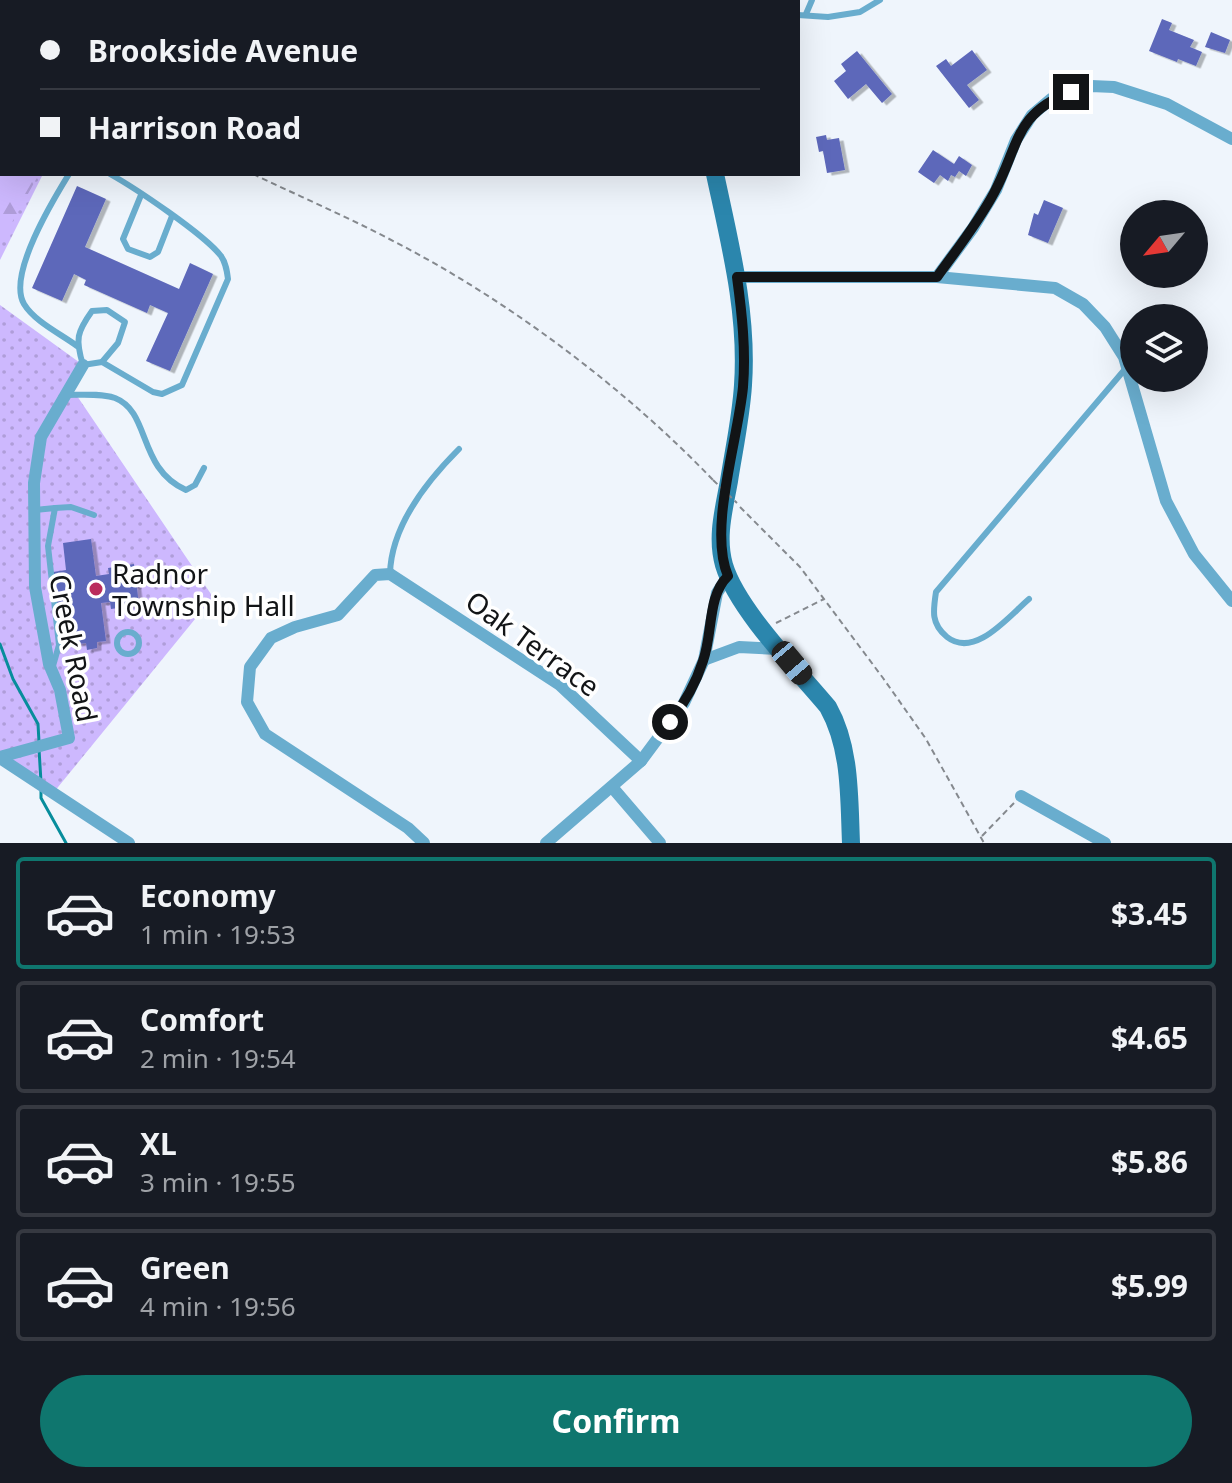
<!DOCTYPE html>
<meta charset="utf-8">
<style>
body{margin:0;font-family:"Noto Sans",sans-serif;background:#20242c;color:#f1f3f6;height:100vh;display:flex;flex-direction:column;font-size:30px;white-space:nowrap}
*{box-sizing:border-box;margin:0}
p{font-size:26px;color:#9ea1a6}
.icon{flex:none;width:44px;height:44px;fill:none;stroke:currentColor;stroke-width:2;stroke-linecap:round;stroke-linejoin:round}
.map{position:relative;height:843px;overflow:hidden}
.sheet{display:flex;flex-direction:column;background:#171b24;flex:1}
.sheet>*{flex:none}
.banner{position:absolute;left:0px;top:0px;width:800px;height:176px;box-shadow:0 8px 32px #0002;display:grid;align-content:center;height:176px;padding:0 40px;background:#171b24}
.needle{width:52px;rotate:241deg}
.fabs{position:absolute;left:1120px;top:200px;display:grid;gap:16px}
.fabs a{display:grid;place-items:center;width:88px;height:88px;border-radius:50%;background:#171b24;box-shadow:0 8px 32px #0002;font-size:40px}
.end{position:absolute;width:36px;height:36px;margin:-18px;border:10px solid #121416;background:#fff;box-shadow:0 0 0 4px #fff}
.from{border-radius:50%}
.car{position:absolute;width:24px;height:48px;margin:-24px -12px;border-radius:10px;box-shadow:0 0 6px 2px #0007;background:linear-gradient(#222 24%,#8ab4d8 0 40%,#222 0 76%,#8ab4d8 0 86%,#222 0)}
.banner b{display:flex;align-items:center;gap:28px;height:76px;font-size:30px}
.banner b+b{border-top:2px solid #363941}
.banner i{width:20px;height:20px;background:#f1f3f6}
ul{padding:14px 0 0;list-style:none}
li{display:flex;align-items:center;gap:24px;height:112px;margin:0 16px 12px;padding:0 24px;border:4px solid #363941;border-radius:8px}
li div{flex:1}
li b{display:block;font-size:30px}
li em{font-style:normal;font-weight:700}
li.on{border-color:#0f766e}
li>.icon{width:72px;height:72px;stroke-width:1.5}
.action{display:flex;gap:16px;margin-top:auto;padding:16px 40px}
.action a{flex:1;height:92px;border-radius:48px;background:#0f766e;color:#fff;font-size:32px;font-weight:700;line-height:92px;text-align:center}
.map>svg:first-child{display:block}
</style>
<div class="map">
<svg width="1232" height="843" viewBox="0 0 1232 843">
<defs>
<pattern id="grass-dots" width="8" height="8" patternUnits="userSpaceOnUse" patternTransform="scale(2)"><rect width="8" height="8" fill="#cdb8fe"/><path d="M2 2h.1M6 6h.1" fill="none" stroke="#af9dd9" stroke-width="1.8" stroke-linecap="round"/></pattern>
<pattern id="forest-firs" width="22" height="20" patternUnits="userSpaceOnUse" patternTransform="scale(2)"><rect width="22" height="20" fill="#cdb8fe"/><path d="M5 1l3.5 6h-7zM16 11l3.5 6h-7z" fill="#af9dd9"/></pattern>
<filter id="shadow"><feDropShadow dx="4.5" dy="2.5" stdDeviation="0" flood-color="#0004"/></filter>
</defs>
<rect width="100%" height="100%" fill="#eff5fc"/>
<g fill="url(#grass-dots)">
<polygon points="0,53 2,174 43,174 0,260"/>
<polygon points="0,305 83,365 71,387 213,597 54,792 0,758"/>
</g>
<polygon fill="url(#forest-firs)" points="0,52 2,174 39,174 0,244"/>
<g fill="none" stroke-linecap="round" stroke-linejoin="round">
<g stroke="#078d9c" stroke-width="3">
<polyline points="55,2 57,0"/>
<polyline points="0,51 2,50"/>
<polyline points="0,644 13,679 38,724 39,742"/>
<polyline points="39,749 41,782"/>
<polyline points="41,789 41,798 66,843"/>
</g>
</g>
<g fill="#5d68ba" filter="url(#shadow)">
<polygon points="1162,19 1172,23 1169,30 1194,40 1190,47 1202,52 1196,66 1178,59 1177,62 1149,51"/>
<polygon points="1211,32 1230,40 1225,53 1205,47"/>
<polygon points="972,50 987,70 967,85 979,100 969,108 936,66 946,59 951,66"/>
<polygon points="857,51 892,94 882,103 866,84 848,99 834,81 846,71 841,64"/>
<polygon points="826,135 827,140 839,138 845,170 827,173 823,151 819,152 816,137"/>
<polygon points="933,150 954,164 959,156 972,165 966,176 959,171 955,177 951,175 948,181 940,175 934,183 918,172"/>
<polygon points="77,186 106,199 85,247 179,289 190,263 213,274 170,371 146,361 168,313 150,305 147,313 84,285 86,280 74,274 62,301 32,288"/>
<polygon points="1044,200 1063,208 1048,243 1028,235 1034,213 1038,215"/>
<polygon points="91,539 96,576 109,574 108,568 134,564 139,605 111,609 110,602 101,603 106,641 97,642 97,648 87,650 86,643 76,644 72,615 58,617 53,572 66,570 63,543"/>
</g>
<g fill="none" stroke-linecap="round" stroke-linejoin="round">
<g stroke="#85898e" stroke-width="2" stroke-dasharray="6 4" stroke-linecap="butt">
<polyline points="0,53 2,54"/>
<path d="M253 174C301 197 350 218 397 243 509 301 626 389 713 480"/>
<polyline points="740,507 800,567 883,678 926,739 984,843"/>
<polyline points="776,623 824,599"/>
<polyline points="982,836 1014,803"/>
</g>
<g stroke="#69adce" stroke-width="6">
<polyline points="806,14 812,0"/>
<polyline points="798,15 828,17 860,12 880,0"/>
<path d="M69 174C53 200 7 275 24 304 35 322 61 334 77 346"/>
<polyline points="141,195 123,239 128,249 150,257 158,252 172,216"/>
<path d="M107 310 125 322 118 343 102 362 83 365C75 339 77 332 92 311Z"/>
<path d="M102 362 153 392 162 394 182 385 228 279C227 271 226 263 221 256 204 234 135 188 110 174"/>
<path d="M65 395C81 395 100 393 115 398 151 412 137 468 186 490L195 485 204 468"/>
<polyline points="55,508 71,507 94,515"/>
<polyline points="35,510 55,508 48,546 59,645 53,666"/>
<path d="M390 574C391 526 426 482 459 449"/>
<path d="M1029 599C1009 616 975 659 947 637 931 624 933 611 936 592L1126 368"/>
<circle cx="128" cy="643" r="11"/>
</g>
<g stroke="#69adce" stroke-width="12">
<polyline points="737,277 937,277 1055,288 1083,304 1105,327 1124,357 1166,501 1194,554 1232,601"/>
<polyline points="937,277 973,228 996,190 1016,140 1032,115 1051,99 1091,86 1114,87 1167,104 1232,139"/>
<polyline points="704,660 739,647 778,649"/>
<polyline points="0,757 69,738 60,690 49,664 35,587 34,483 41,437 83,365"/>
<polyline points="0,758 129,843"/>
<polyline points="612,787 660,843"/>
<polyline points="1021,796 1105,843"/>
<polyline points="424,843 408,828 265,734 247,702 250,667 271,638 295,627 338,615 375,575 390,574 560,685 641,761"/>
<polyline points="546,843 641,761 684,703 704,660 717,593 728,576"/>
</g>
<g stroke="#2b86ad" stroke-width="18">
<polyline points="691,0 692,2"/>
<path d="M715 174C730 244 748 313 743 385 741 417 734 449 729 481 724 509 716 537 724 565 737 609 798 671 828 707 851 748 849 797 851 843"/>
</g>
<polyline stroke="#85898e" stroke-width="2" stroke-dasharray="6 4" stroke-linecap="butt" points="713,480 737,503"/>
</g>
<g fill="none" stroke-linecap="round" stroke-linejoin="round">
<path stroke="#121416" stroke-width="10" d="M670 722C684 704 696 683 703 661 713 634 707 596 728 576 708 529 738 440 743 387 746 350 742 314 737 277H937C957 249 978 223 994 193 1019 147 1014 113 1071 92"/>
</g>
<circle fill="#ba2c5d" stroke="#fff" stroke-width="3" cx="96" cy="589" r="8"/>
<g text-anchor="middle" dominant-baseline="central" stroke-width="7" stroke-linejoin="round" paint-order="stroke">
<g font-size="28" fill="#121416" stroke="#fff" text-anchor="start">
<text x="112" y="573">Radnor<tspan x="112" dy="32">Township Hall</tspan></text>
</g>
<g font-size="28" fill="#121416" stroke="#fff">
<text transform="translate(533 643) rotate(36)">Oak Terrace</text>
<text transform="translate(74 648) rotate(79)">Creek Road</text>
</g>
</g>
</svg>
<div class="fabs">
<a><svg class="needle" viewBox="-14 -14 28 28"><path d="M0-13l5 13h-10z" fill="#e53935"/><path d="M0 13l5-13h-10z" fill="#9ea1a6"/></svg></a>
<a><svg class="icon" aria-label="layers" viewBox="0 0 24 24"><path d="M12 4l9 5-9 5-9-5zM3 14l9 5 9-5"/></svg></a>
</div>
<i class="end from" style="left:670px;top:722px"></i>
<i class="end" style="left:1071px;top:92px"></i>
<i class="car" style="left:792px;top:663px;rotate:140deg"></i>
<div class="banner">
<b><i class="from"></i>Brookside Avenue</b>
<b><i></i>Harrison Road</b>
</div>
</div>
<section class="sheet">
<ul>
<li class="on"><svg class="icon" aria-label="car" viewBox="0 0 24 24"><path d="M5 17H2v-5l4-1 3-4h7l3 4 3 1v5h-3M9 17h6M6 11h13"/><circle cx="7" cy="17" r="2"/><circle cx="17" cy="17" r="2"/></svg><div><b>Economy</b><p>1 min · 19:53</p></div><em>$3.45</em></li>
<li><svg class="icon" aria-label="car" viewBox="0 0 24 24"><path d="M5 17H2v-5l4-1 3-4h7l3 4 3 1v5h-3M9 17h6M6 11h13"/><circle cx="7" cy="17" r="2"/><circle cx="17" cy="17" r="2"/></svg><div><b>Comfort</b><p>2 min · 19:54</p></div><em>$4.65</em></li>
<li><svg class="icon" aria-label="car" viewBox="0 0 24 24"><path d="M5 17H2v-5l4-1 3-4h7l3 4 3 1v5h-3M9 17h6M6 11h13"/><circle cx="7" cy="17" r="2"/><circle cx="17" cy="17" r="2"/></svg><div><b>XL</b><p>3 min · 19:55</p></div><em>$5.86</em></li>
<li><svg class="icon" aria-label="car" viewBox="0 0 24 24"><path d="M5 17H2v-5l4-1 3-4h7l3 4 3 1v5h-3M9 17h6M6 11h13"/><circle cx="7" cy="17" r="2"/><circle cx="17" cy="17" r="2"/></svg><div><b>Green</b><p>4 min · 19:56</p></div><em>$5.99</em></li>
</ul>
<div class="action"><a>Confirm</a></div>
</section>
